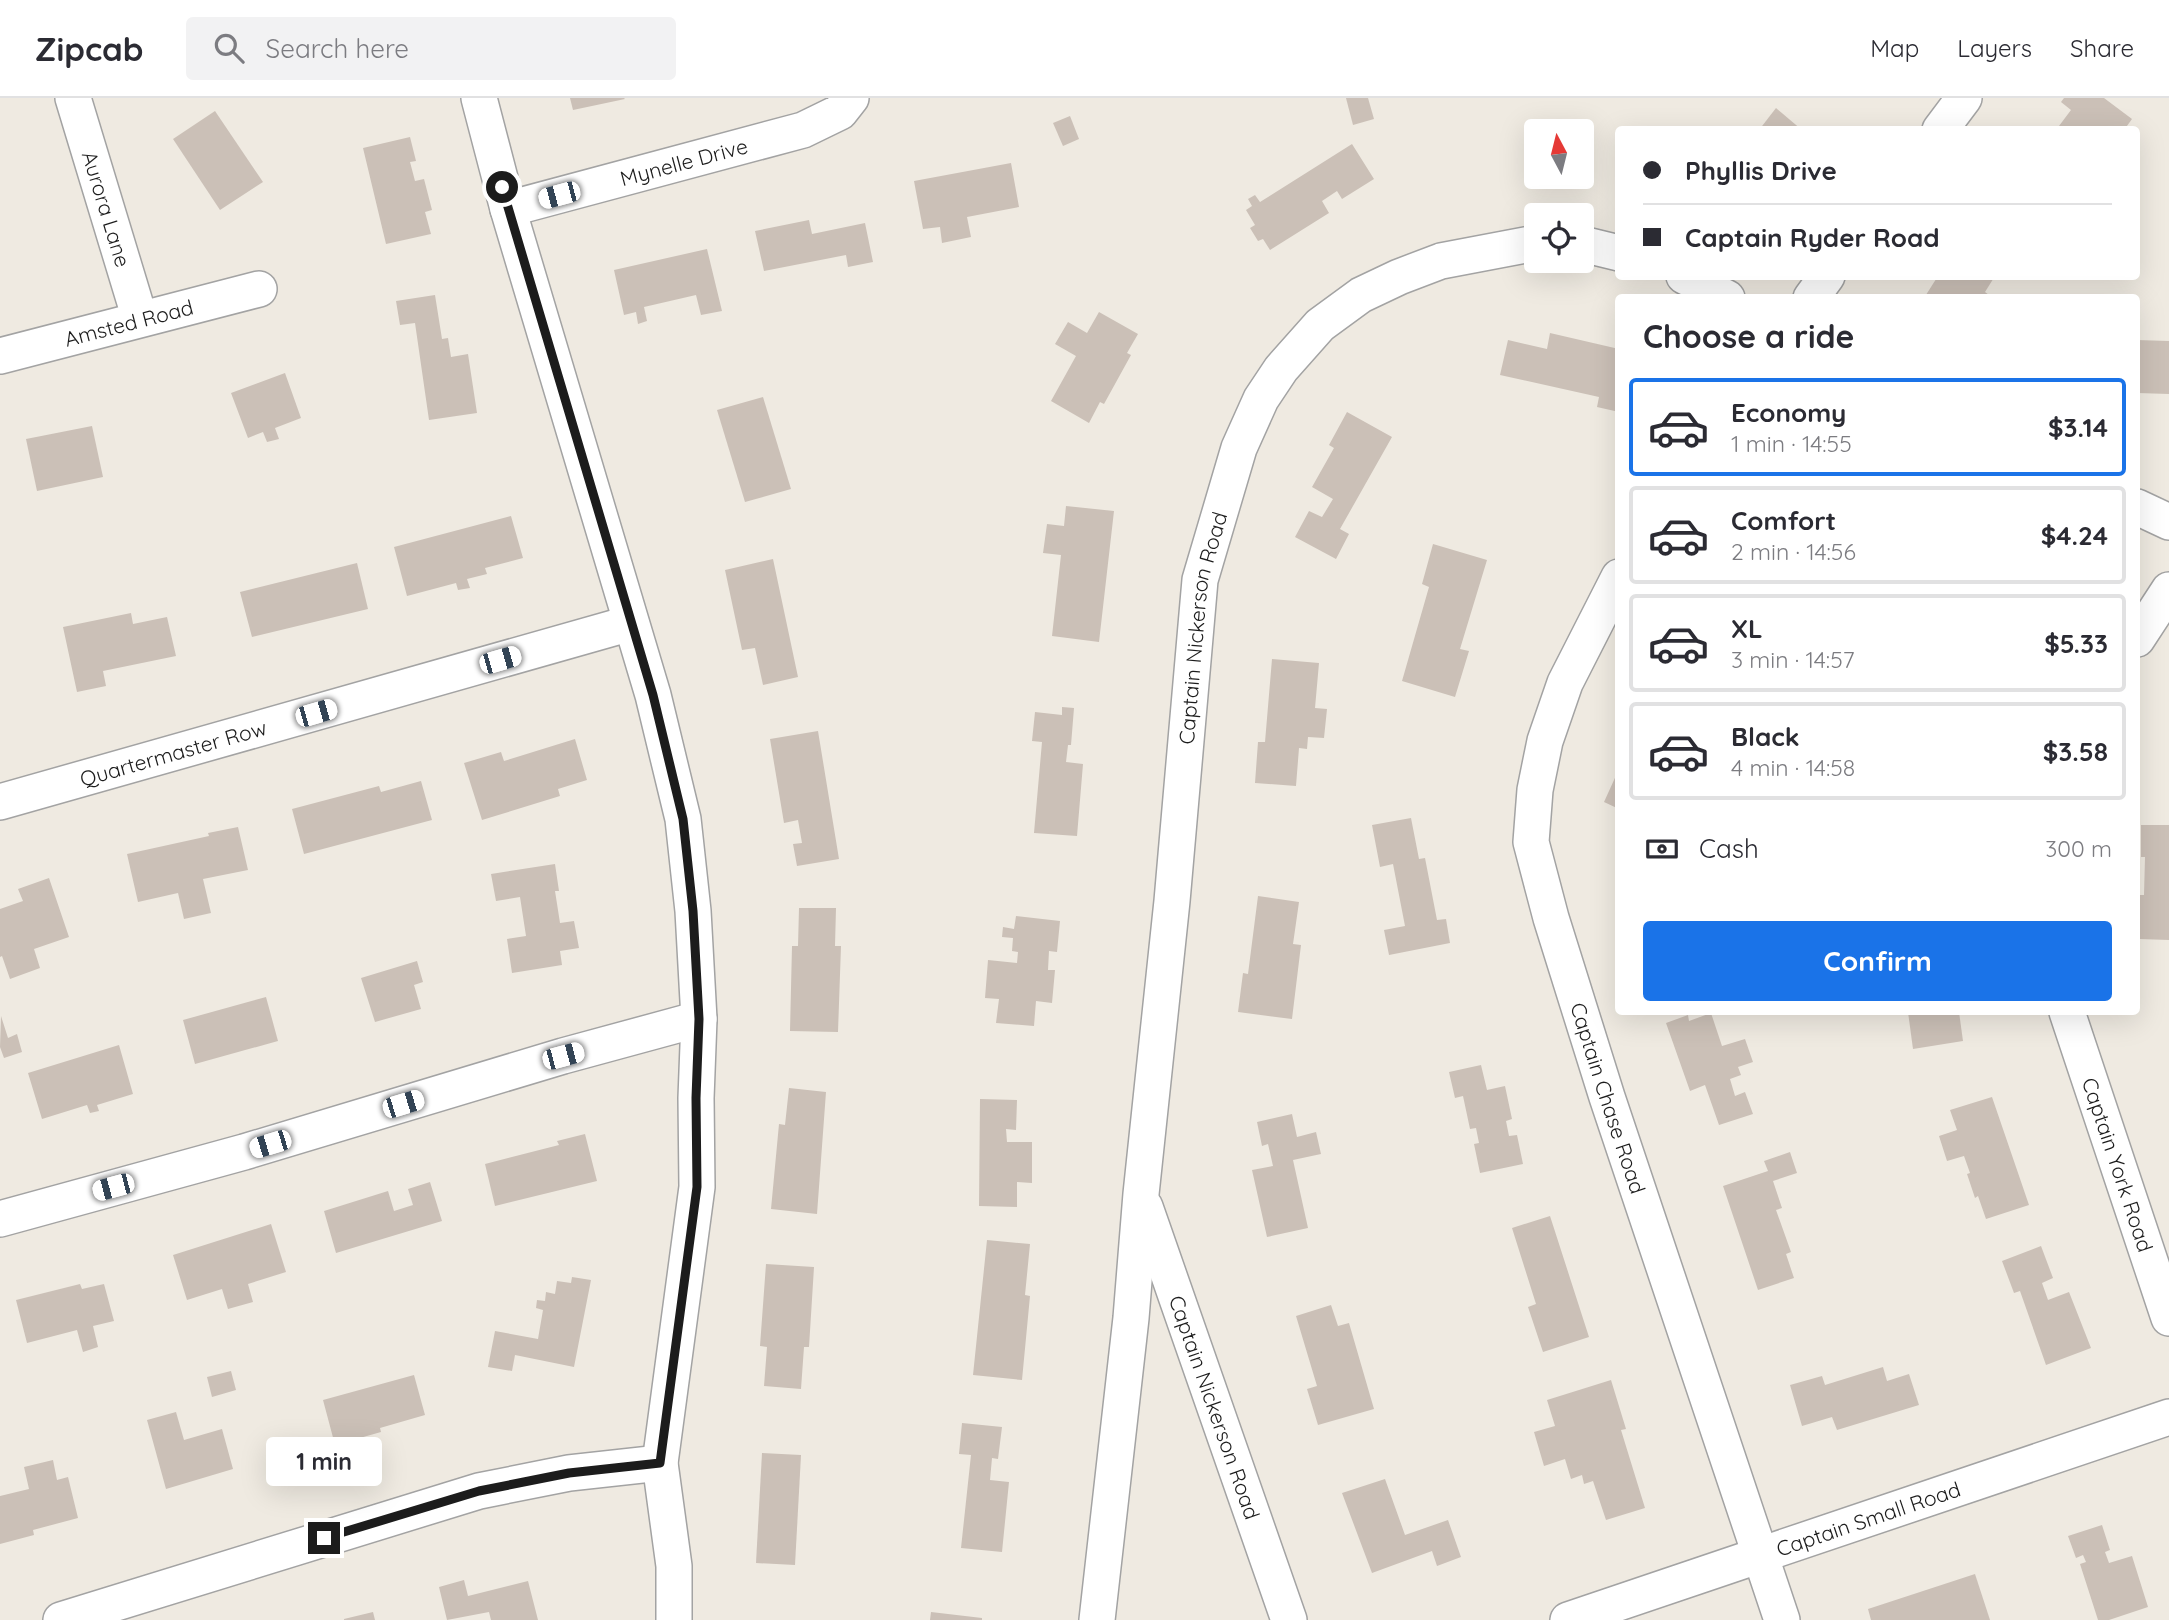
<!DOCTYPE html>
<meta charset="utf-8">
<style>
body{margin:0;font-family:Quicksand,sans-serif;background:#f2f2f3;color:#2b2b33;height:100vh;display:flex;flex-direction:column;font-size:26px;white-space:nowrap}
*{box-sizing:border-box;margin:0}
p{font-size:23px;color:#7c7c81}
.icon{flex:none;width:38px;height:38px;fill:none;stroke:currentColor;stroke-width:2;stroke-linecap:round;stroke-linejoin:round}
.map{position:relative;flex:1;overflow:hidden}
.sheet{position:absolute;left:1615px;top:196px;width:525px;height:721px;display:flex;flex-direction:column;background:#fff;border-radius:7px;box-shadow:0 7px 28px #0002}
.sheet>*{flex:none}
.top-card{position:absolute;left:1615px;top:28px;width:525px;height:154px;border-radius:7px;box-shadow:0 7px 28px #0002;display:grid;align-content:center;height:154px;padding:0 28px;background:#fff}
.needle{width:46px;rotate:353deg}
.controls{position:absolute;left:1524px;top:21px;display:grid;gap:14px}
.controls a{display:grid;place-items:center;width:70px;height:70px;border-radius:7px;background:#fff;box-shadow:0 7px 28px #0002;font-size:35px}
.end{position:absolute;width:32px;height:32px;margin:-16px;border:9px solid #1c1c1c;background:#fff;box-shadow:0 0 0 4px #fff}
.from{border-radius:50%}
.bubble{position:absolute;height:49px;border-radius:7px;background:#fff;box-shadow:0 7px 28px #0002;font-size:23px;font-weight:700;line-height:49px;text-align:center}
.car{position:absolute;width:21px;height:42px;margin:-21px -10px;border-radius:9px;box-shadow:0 0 5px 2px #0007;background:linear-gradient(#fff 24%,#345 0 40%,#fff 0 76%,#345 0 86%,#fff 0)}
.top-card b{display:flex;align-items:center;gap:24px;height:66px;font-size:26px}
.top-card b+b{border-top:2px solid #e1e1e2}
.top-card i{width:18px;height:18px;background:#2b2b33}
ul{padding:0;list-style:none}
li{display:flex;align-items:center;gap:21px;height:98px;margin:0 14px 10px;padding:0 14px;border:4px solid #e1e1e2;border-radius:7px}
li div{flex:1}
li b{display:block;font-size:26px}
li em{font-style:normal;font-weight:700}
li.active{border-color:#1a73e8}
li>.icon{width:63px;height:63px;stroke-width:1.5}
h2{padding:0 28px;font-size:32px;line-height:84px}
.pay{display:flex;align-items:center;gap:18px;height:77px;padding:0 28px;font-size:26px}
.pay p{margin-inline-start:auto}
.primary-button{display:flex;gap:14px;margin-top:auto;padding:14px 28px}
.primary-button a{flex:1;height:80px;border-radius:7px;background:#1a73e8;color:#fff;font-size:28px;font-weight:700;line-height:80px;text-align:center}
header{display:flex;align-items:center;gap:42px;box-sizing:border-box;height:98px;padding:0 35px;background:#fff;border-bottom:2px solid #e1e1e2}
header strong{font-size:33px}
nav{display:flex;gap:38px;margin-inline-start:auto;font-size:24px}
.search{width:490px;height:63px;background:#f2f2f3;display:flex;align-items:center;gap:18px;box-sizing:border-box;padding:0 24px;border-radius:7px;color:#7c7c81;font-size:26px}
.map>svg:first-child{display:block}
</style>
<header>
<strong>Zipcab</strong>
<div class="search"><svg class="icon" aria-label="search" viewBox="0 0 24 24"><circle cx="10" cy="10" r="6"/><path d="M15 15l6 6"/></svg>Search here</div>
<nav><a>Map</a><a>Layers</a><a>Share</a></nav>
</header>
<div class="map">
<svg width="2169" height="1522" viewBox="0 0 2169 1522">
<rect width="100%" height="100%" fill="#efeae1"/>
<g fill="#cbc0b7">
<polygon points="570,0 624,0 625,1 573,12"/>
<polygon points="1346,0 1368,0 1374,21 1353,27"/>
<polygon points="2064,0 2104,0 2132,21 2124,32 2056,32 2071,12 2061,4"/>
<polygon points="1776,10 1802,32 1759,32"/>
<polygon points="215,13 263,84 220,112 173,41"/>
<polygon points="1070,18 1079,41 1063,48 1053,25"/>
<polygon points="410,39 416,63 410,64 415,83 424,81 432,112 425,114 431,136 386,146 363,50"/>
<polygon points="1352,46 1374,81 1342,101 1337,93 1322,103 1329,115 1270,152 1263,141 1258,143 1250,130 1255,127 1246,112 1252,108 1248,101 1255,97 1260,104"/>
<polygon points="1011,65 1019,109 967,119 971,139 942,145 940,129 923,131 914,83"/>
<polygon points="809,122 812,136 865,125 873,164 848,169 846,157 764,173 755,133"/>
<polygon points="707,151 722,213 701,217 696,197 644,209 647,223 638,226 636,214 624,217 614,172"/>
<polygon points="1938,178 1995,178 1985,194 1993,200 1924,200"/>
<polygon points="435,197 442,241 448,240 451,259 468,256 477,315 429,322 415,225 400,227 396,203"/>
<polygon points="1099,214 1138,236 1127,255 1131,257 1104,306 1100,304 1089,325 1051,303 1076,258 1055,246 1068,224 1087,235"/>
<polygon points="1550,235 1619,251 1619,314 1597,309 1599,299 1500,277 1508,242 1547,251"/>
<polygon points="2137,242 2169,243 2169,296 2137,295"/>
<polygon points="285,275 301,320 275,330 279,341 267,344 263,334 248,340 231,295"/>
<polygon points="763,299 791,391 745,404 717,312"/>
<polygon points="1347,314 1392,339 1340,431 1349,436 1336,461 1295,439 1309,413 1322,419 1333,401 1312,389 1334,350 1329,347"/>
<polygon points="92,328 103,379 37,393 26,341"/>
<polygon points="1066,408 1114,413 1099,544 1052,538 1061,457 1043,455 1047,426 1064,428"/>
<polygon points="511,418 523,460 485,470 487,476 467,481 470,490 458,492 456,485 407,498 394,449"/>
<polygon points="1433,446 1487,462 1460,551 1469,553 1455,599 1402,583 1429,489 1422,486"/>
<polygon points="773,461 798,579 763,587 755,550 742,552 725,472"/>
<polygon points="357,465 368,511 252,539 240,494"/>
<polygon points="131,515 133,526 167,519 176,558 103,573 106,588 77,594 63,529"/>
<polygon points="1272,561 1319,565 1315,610 1327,611 1324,640 1308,639 1307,651 1299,650 1296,688 1255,685 1258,644 1265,644"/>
<polygon points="1062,609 1074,610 1071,647 1068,647 1066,664 1083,666 1077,738 1034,735 1042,644 1032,643 1035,614 1062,617"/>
<polygon points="818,633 839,761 797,768 793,746 802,745 798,722 784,725 770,641"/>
<polygon points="575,641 587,682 558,691 560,698 482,722 464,665 501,654 504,663"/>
<polygon points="1619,671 1619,711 1604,704"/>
<polygon points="421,683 432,722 304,756 292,711 379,688 381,694"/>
<polygon points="1411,720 1419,761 1425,760 1437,822 1446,821 1450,845 1389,857 1384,832 1405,828 1393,766 1380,769 1372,727"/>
<polygon points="2141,727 2169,727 2169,842 2139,841 2139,797 2144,797 2145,759 2141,759"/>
<polygon points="238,729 248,772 203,781 211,815 184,821 178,795 138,804 127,756 209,738 208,735"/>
<polygon points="555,766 559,793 555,793 560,825 574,823 579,850 560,853 562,867 512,875 507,841 526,838 520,799 496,803 491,776"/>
<polygon points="49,780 69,839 34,851 40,870 10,881 2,858 0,859 0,811 23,803 18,791"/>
<polygon points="1258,798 1299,804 1293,846 1301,847 1292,921 1238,914 1243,875 1248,876"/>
<polygon points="799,810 836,810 835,848 841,848 838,934 790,933 792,848 798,848"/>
<polygon points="1016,818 1060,823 1057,854 1049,853 1048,872 1055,872 1052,905 1036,903 1034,928 996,925 999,901 985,900 988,862 1017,865 1018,854 1012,853 1013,840 1002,839 1003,829 1014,831"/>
<polygon points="417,863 423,884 414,887 421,911 375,924 361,880"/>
<polygon points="266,899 278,943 195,966 183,922"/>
<polygon points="1908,914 1959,914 1963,943 1913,951"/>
<polygon points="1711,915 1722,948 1745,941 1753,964 1738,969 1741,977 1730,981 1735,998 1745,994 1753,1016 1719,1027 1705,987 1690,993 1666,925 1688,917 1689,923"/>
<polygon points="1,918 8,940 17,936 22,954 4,960 0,949"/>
<polygon points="119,947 133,996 97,1007 99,1013 90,1015 87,1007 42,1021 28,975"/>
<polygon points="1481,967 1487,992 1505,988 1512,1021 1506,1023 1509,1038 1517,1037 1523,1066 1480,1075 1474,1046 1479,1045 1476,1030 1470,1031 1463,998 1455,1000 1449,974"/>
<polygon points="789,990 826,994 817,1116 771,1111 779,1026 785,1027"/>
<polygon points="1992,999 2029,1107 1986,1121 1978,1098 1975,1100 1967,1076 1970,1075 1964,1058 1947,1063 1939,1038 1957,1032 1950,1012"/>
<polygon points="980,1001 1017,1002 1016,1032 1006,1031 1007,1044 1032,1044 1032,1085 1017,1084 1017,1109 979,1108"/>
<polygon points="1292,1016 1297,1039 1316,1034 1321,1056 1293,1062 1308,1130 1267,1139 1252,1072 1273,1068 1268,1046 1262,1048 1257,1024"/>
<polygon points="585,1036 597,1083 495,1108 485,1066 559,1047 557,1043"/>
<polygon points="1790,1054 1797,1075 1773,1083 1782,1110 1776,1112 1791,1154 1786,1156 1794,1180 1758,1192 1723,1088 1768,1073 1764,1063"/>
<polygon points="430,1084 442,1123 336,1155 324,1113 388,1093 394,1113 413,1107 408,1091"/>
<polygon points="1550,1118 1589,1239 1543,1254 1528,1209 1536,1206 1512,1130"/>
<polygon points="271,1126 286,1174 248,1186 253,1204 228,1211 222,1191 187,1202 173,1157"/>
<polygon points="987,1142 1030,1146 1025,1197 1030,1198 1022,1282 973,1277"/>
<polygon points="2041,1148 2053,1180 2042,1185 2048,1202 2069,1194 2091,1250 2046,1267 2020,1193 2014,1195 2002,1163"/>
<polygon points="766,1166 814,1169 809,1249 804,1249 801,1291 764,1288 767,1249 760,1248"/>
<polygon points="572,1179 591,1182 574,1269 515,1257 512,1273 488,1269 495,1233 538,1241 543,1212 536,1210 537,1202 545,1203 546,1194 555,1196 557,1183 571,1185"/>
<polygon points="80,1186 82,1191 104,1186 114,1223 93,1228 98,1249 83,1254 77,1232 27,1245 16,1202"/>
<polygon points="1331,1207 1338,1228 1349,1225 1374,1311 1318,1327 1307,1291 1317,1288 1296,1218"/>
<polygon points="1883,1269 1887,1283 1909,1276 1919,1307 1837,1332 1832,1319 1802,1328 1790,1287 1822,1278 1825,1287"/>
<polygon points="231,1273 236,1292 212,1299 207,1279"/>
<polygon points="414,1277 425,1317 380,1330 381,1334 335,1347 323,1302"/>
<polygon points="1611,1282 1626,1331 1621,1332 1645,1410 1606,1422 1593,1383 1584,1386 1582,1377 1571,1381 1565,1361 1544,1368 1534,1334 1555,1328 1547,1302"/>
<polygon points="176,1314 184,1342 222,1331 233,1371 166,1391 147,1322"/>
<polygon points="962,1325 1002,1329 998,1361 992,1360 990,1382 1009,1384 1002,1454 961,1450 971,1357 959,1356"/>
<polygon points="762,1355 801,1357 795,1467 756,1465"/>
<polygon points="53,1362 57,1382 68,1379 78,1420 33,1432 34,1437 0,1446 0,1398 29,1391 24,1369"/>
<polygon points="1385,1381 1405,1437 1448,1422 1461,1459 1437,1468 1432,1453 1372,1475 1342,1395"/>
<polygon points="2102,1427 2110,1452 2105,1454 2109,1465 2132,1458 2148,1509 2109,1522 2098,1522 2080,1466 2086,1464 2083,1457 2076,1460 2068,1438"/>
<polygon points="1975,1476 1990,1522 1871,1522 1868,1511"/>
<polygon points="464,1482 468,1498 528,1483 538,1522 491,1522 489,1514 447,1522 439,1489"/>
<polygon points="373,1514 375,1522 344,1522 344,1521"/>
<polygon points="931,1514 982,1520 982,1522 930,1522"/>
</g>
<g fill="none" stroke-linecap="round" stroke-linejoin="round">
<defs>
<g id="minor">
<path id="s1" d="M73 0 140 221"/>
<polyline points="479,0 508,111 653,597 683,721 693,813 699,921 696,1000 697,1089 660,1365 674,1468 674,1522"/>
<polyline points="1940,32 1964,0"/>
<path id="s2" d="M508 111 803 32 840 14 851 0"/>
<polyline points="1582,146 1619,155"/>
<polyline points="1684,178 1727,200"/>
<polyline points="1811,200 1827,178"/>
<path id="s3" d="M0 258 259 191"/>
<polyline points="2137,409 2169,424"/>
<path id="s4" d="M1619 479 1565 585 1545 643 1535 692 1531 744 1551 820 1607 999 1782 1522"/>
<polyline points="2137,541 2169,492"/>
<path id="s5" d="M0 704 631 525"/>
<path id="s6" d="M2067 914 2169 1220"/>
<path id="s7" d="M1145 1109 1289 1522"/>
<polyline points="0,1121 244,1054 563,958 699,921"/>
<polyline points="61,1522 479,1393 569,1375 660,1365"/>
<path id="s8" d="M1097 1522 1131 1220 1141 1096 1172 803 1200 482 1239 350 1261 301 1281 271 1320 227 1361 197 1399 179 1441 163 1536 145"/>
<path id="s9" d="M1568 1522 2169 1319"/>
</g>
</defs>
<use href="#minor" stroke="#a3a3a3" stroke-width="38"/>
<use href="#minor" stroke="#fff" stroke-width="35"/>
</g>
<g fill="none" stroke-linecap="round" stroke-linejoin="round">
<polyline stroke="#1c1c1c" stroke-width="9" points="324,1440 479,1393 569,1375 660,1365 697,1089 696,1000 699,921 693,813 683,721 653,597 502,89"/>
</g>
<g text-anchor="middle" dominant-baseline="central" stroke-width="7" stroke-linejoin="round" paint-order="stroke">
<g font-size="21" fill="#1c1c1c" stroke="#fff">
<text stroke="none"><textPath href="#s2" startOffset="182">Mynelle Drive</textPath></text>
<text stroke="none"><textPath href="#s1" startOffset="116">Aurora Lane</textPath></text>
<text stroke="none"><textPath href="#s3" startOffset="133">Amsted Road</textPath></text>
<text stroke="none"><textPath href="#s8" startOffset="998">Captain Nickerson Road</textPath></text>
<text stroke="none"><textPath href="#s5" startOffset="180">Quartermaster Row</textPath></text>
<text stroke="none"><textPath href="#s4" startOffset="550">Captain Chase Road</textPath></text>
<text stroke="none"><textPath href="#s6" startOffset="161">Captain York Road</textPath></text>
<text stroke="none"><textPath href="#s7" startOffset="212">Captain Nickerson Road</textPath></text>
<text stroke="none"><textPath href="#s9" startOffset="317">Captain Small Road</textPath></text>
</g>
</g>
</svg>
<div class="controls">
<a><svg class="needle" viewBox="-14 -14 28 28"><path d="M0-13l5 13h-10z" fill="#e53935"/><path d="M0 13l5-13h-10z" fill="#7c7c81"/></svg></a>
<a><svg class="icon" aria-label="locate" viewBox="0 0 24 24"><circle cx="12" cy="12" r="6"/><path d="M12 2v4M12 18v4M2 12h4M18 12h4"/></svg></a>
</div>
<i class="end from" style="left:502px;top:89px"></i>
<i class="end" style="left:324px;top:1440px"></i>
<div class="bubble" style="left:266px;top:1339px;width:116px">1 min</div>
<i class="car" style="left:559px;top:97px;rotate:255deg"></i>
<i class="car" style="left:500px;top:562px;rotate:74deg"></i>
<i class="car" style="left:316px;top:615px;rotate:74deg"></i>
<i class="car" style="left:563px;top:958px;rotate:75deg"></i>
<i class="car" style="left:403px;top:1006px;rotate:73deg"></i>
<i class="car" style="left:270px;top:1046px;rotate:253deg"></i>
<i class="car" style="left:113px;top:1089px;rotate:255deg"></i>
<div class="top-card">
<b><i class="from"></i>Phyllis Drive</b>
<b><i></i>Captain Ryder Road</b>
</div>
<section class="sheet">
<h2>Choose a ride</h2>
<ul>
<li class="active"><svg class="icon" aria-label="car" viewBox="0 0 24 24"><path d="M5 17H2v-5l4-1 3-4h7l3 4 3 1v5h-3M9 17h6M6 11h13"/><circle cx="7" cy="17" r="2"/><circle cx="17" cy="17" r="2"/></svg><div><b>Economy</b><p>1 min · 14:55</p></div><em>$3.14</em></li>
<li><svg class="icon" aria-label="car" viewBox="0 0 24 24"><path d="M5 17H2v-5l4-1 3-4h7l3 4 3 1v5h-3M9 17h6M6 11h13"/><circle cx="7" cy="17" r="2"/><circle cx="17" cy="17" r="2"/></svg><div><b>Comfort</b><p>2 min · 14:56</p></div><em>$4.24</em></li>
<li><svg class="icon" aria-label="car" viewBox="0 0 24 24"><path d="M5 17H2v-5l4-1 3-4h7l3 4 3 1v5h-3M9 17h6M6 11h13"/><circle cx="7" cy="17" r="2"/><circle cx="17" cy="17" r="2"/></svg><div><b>XL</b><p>3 min · 14:57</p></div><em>$5.33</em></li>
<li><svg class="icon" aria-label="car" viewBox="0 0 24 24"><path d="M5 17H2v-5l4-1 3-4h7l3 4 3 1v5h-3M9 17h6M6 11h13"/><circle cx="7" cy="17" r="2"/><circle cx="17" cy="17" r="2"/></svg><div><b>Black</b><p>4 min · 14:58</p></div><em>$3.58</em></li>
</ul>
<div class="pay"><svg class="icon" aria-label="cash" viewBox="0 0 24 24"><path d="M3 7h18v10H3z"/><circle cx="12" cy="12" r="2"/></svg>Cash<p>300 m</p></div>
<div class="primary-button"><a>Confirm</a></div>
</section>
</div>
